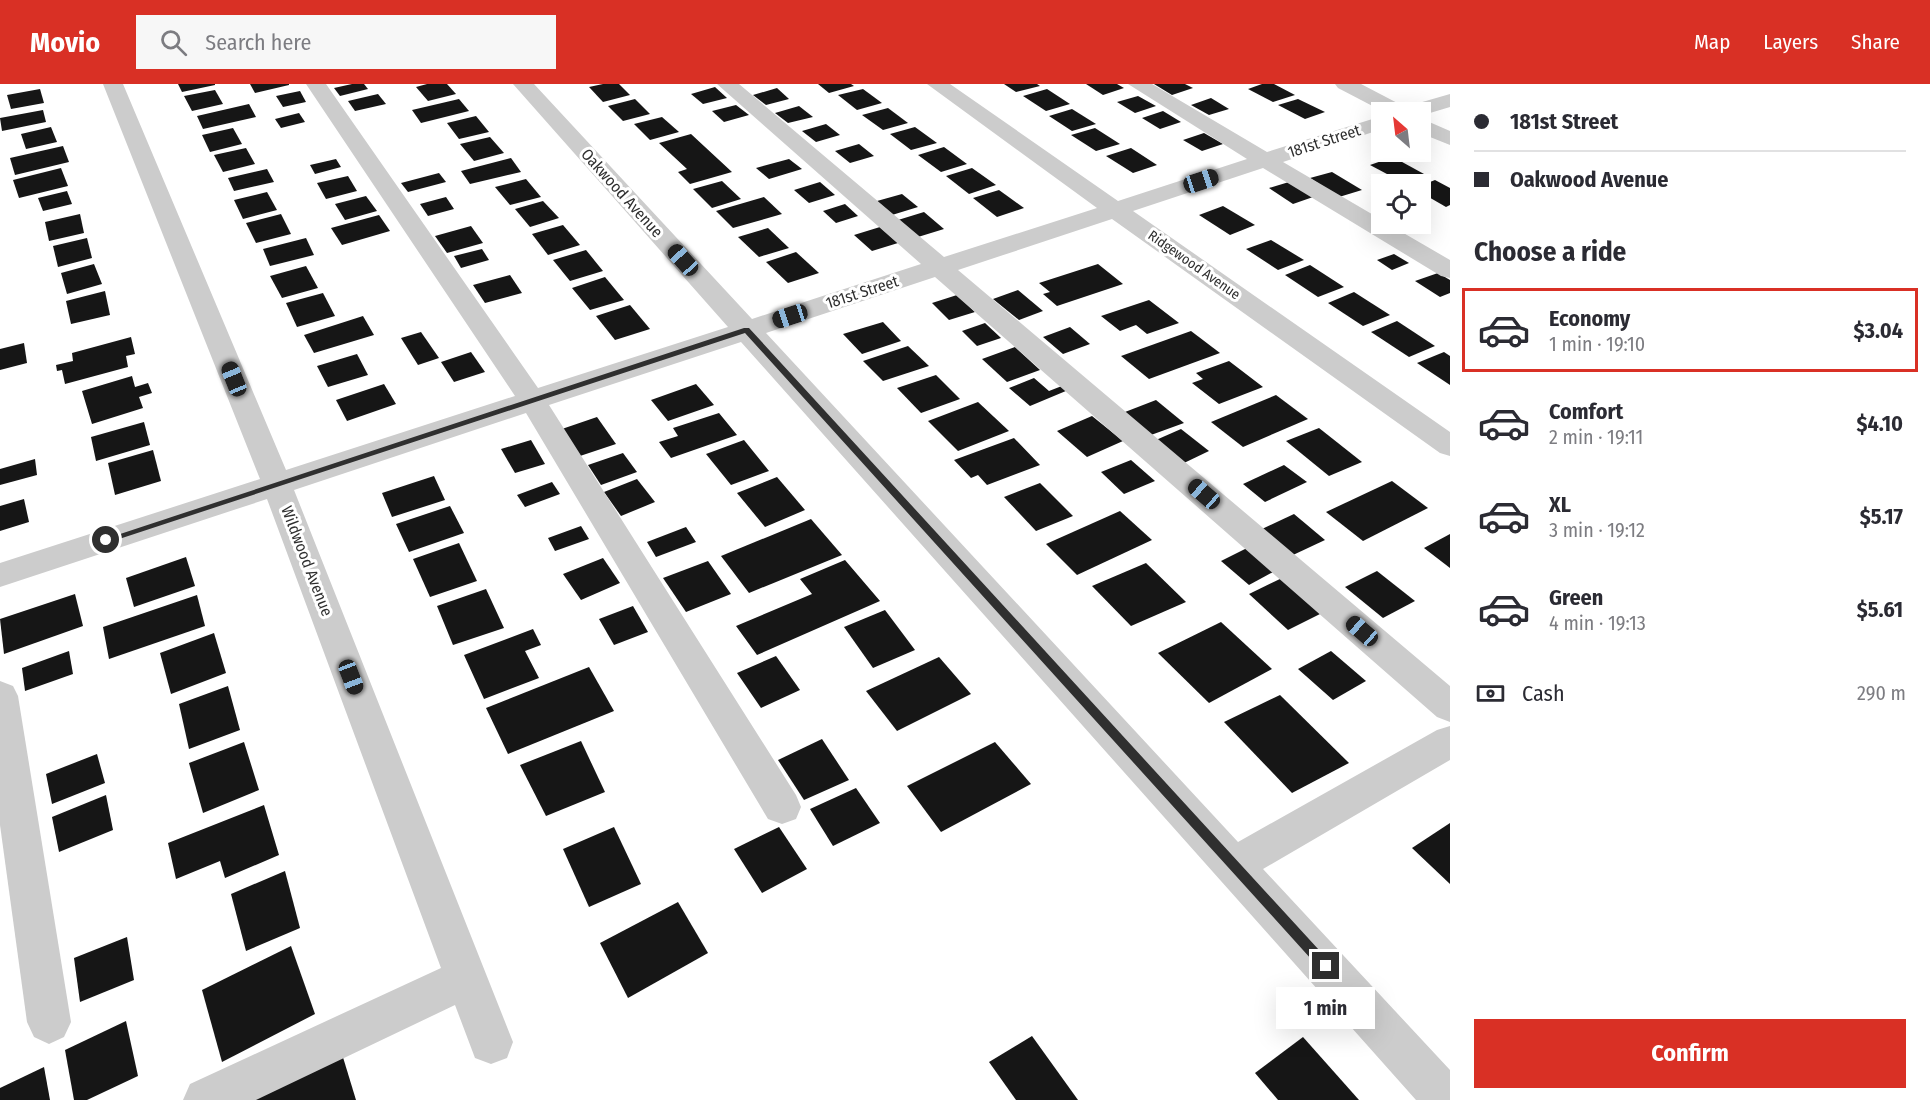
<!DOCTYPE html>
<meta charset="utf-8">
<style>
body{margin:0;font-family:"Fira Sans Condensed",sans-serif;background:#f7f7f7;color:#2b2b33;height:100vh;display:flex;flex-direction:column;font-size:22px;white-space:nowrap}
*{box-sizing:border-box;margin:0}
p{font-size:20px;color:#7c7c81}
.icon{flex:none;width:33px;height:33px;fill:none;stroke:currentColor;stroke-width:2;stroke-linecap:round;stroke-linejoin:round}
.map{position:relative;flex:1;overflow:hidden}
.panel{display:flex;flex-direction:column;background:#fff;width:480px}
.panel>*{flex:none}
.top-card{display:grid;align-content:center;height:132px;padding:0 24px;background:#fff}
.needle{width:39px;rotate:332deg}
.controls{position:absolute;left:1371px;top:18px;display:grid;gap:12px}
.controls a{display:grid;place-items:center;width:60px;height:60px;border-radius:0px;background:#fff;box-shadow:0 6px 24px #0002;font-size:30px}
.end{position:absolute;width:27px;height:27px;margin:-14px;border:8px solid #2f2f2f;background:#fff;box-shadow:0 0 0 3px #fff}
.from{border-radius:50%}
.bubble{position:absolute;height:42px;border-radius:0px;background:#fff;box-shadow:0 6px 24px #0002;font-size:20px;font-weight:700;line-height:42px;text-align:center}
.car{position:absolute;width:18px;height:36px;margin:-18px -9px;border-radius:8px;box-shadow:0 0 4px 2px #0007;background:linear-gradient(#222 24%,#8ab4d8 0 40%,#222 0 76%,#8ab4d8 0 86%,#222 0)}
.top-card b{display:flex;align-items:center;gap:21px;height:57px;font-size:22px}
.top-card b+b{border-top:2px solid #e1e1e2}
.top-card i{width:15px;height:15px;background:#2b2b33}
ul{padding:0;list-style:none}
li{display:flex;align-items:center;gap:18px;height:84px;margin:0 12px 9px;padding:0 12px;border:3px solid transparent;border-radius:0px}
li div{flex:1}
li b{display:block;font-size:22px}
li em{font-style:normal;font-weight:700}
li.selected{border-color:#d93025}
li>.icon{width:54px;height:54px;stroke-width:1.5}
h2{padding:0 24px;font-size:27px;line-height:72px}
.pay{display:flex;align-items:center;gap:15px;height:66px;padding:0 24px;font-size:22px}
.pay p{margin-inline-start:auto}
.button{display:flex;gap:12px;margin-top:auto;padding:12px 24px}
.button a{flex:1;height:69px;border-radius:0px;background:#d93025;color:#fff;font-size:24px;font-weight:700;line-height:69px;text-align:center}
header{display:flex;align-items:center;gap:36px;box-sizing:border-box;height:84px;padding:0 30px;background:#d93025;color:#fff}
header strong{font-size:28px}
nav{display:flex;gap:33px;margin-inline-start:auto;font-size:21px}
.search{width:420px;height:54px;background:#f7f7f7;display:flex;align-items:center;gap:15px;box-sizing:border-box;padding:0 21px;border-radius:0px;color:#7c7c81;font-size:22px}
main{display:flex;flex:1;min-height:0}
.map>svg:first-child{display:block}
</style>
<header>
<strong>Movio</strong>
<div class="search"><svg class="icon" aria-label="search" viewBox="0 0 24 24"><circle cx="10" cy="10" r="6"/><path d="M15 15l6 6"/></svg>Search here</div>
<nav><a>Map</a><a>Layers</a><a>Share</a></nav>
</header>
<main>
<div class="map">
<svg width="1450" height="1016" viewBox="0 0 1450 1016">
<rect width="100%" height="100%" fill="#fff"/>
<g fill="#161616">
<polygon points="178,0 215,0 215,1 182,8"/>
<polygon points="250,0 289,0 289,1 255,9"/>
<polygon points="352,0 364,0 368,5 340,12 334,4"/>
<polygon points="427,0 447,0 456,10 428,17 416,3"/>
<polygon points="603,0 619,0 630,11 603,18 589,3"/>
<polygon points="818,0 851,0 854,2 829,9"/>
<polygon points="1004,0 1037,0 1040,2 1016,8"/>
<polygon points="1086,0 1117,0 1124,4 1103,11"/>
<polygon points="1154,0 1185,0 1193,4 1172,11"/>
<polygon points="1262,0 1274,0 1295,11 1273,18 1248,5"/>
<polygon points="715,3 727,14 703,20 691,10"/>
<polygon points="777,4 789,15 766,21 753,11"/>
<polygon points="40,5 44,19 11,25 7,11"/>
<polygon points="863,5 882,19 857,26 838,11"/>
<polygon points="1047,5 1070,20 1046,27 1023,12"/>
<polygon points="215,6 223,20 192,27 184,12"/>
<polygon points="300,7 306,18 283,23 276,12"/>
<polygon points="378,10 386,20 355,27 348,17"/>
<polygon points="1138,12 1156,22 1135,29 1117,18"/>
<polygon points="1211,14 1229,25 1209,31 1191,21"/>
<polygon points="459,15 469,27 421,39 412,26"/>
<polygon points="635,15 650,30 623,37 608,22"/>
<polygon points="1298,15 1325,28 1305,35 1278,21"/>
<polygon points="249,20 256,33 203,45 197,32"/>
<polygon points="736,21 749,31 724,38 712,27"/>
<polygon points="799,22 813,33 788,39 775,29"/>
<polygon points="888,24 908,39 883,46 862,31"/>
<polygon points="1072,25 1096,40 1072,47 1049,32"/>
<polygon points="43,26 46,38 2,47 0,34"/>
<polygon points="1163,27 1181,38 1160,45 1142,34"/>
<polygon points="299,29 305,38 281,44 275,35"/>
<polygon points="476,32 489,48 459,55 447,39"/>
<polygon points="662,33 679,48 650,56 634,40"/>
<polygon points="826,40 840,51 816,58 802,47"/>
<polygon points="51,43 57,58 26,65 21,50"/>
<polygon points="915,43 937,59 911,66 890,50"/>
<polygon points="233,44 242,60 210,68 202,51"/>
<polygon points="1095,44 1120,60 1096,67 1071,51"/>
<polygon points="1204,49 1223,60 1202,67 1183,56"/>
<polygon points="691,50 732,88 690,100 678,88 687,85 659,59"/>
<polygon points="490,53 504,69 474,77 460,60"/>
<polygon points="859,60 874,72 850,79 835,67"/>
<polygon points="63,62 69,78 15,91 10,74"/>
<polygon points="944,63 967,80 941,88 918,71"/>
<polygon points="246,64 255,80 223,88 214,71"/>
<polygon points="1131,64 1157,81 1133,89 1106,72"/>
<polygon points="1393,73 1424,90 1402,98 1370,81"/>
<polygon points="511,74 521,88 470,100 461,87"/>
<polygon points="336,75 341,83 315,90 310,81"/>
<polygon points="789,75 802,85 769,95 756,84"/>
<polygon points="61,84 68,102 19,114 13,96"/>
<polygon points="972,84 996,101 969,110 946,92"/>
<polygon points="267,85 274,98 234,107 228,94"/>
<polygon points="1332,88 1362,106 1339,113 1310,94"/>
<polygon points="439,89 446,98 408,108 401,99"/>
<polygon points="348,92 357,107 326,115 317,99"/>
<polygon points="526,95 541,113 510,121 495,103"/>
<polygon points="1435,96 1450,104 1450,121 1446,123 1420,108 1420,102"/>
<polygon points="722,97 741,115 712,124 693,105"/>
<polygon points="820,98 835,111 809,119 794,106"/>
<polygon points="1289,98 1313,113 1293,120 1269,104"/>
<polygon points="999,106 1024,124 997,133 973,114"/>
<polygon points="67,107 72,120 43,127 38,114"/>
<polygon points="267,108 277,126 243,135 234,116"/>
<polygon points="902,110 918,123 892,131 877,117"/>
<polygon points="366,112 377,127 345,136 335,120"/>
<polygon points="446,113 454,125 428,132 420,120"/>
<polygon points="764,113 782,130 733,144 716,127"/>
<polygon points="543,117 559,134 530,143 515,125"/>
<polygon points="845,120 858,132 836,139 823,127"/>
<polygon points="1223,122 1255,141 1230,151 1199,131"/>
<polygon points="924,128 944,145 918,153 898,136"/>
<polygon points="80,130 84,149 49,157 45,138"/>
<polygon points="281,130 291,150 256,159 246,139"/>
<polygon points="379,131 390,147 342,161 331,144"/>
<polygon points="1390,140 1414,140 1418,142 1402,147"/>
<polygon points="563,141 580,161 548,171 532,150"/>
<polygon points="471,142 483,159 447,169 435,152"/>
<polygon points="880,143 898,159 872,167 854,151"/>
<polygon points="768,144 789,164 759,173 738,153"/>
<polygon points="87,154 92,174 58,183 53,162"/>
<polygon points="306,154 314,171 270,182 263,165"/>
<polygon points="1271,156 1304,176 1278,186 1246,165"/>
<polygon points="482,165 489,176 461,184 454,172"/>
<polygon points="586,166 603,187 570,197 553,176"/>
<polygon points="796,168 819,189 788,199 766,178"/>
<polygon points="1394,170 1409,179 1392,186 1377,176"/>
<polygon points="94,180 102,200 67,210 61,189"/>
<polygon points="1098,180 1123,200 1057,222 1043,210 1050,208 1039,199"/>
<polygon points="1310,181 1344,203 1318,213 1285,191"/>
<polygon points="306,182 318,204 282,214 270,192"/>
<polygon points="1438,189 1450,196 1450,209 1440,213 1415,197"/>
<polygon points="510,191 522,209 485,219 473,201"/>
<polygon points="605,193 624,216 590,226 572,204"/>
<polygon points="1018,206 1043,227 1019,236 993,215"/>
<polygon points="105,207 110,231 71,240 66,217"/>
<polygon points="1354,208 1390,231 1363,242 1328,219"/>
<polygon points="323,209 335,232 297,243 286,219"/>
<polygon points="957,211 975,228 949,236 932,219"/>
<polygon points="1149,216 1179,239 1147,250 1136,241 1120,247 1101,232"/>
<polygon points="630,221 650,245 615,256 596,232"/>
<polygon points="363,232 374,251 314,269 304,251"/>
<polygon points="1397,237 1435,262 1409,273 1371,248"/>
<polygon points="883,238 901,257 862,270 843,250"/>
<polygon points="985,239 1001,254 977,262 962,247"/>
<polygon points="1070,243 1090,260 1063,270 1043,253"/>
<polygon points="1191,247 1220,269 1149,295 1121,272"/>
<polygon points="421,248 439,274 418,281 401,254"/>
<polygon points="131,253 135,270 126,272 128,283 65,300 62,286 57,287 56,281 73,277 72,269"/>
<polygon points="24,259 27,279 0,286 0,265"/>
<polygon points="908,262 929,282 883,297 863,277"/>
<polygon points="1015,263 1040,286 1007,298 982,275"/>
<polygon points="471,268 485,288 454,298 441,278"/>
<polygon points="1444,268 1450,272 1450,301 1417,279"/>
<polygon points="357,270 368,291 328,303 317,282"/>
<polygon points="1229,277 1263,303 1219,320 1192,299 1203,295 1196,289"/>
<polygon points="936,291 960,315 921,329 897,304"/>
<polygon points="132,292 135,303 148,299 152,309 139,313 143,324 92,340 82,307"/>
<polygon points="1034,294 1049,307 1067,300 1073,304 1030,322 1009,304"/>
<polygon points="384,300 396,320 347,337 336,316"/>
<polygon points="696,300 714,321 668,337 651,316"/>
<polygon points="1276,311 1308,335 1243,363 1211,338"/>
<polygon points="1156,316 1184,339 1151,351 1125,328"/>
<polygon points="978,318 1009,347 958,367 928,337"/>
<polygon points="719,329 737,351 671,374 659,358 678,352 673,344"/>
<polygon points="1092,332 1123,357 1087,373 1057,347"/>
<polygon points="597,333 616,360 577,373 559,346"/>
<polygon points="144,338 150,361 96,377 91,353"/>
<polygon points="1319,344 1362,378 1329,392 1286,357"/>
<polygon points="1181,345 1209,367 1184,379 1156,356"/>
<polygon points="1014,354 1040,381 987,401 978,391 971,394 954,376"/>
<polygon points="531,356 545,380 515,389 501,365"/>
<polygon points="744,356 769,387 731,401 706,370"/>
<polygon points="153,366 161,397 115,411 108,379"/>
<polygon points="623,369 637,388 601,401 588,381"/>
<polygon points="35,375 37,391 0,401 0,385"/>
<polygon points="1131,376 1155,397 1124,410 1101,388"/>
<polygon points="1284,381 1307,398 1265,418 1243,400"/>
<polygon points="434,392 445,416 392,433 382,409"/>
<polygon points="777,393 805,426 765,443 737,409"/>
<polygon points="637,395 655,418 621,432 604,408"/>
<polygon points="1392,397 1428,424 1363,457 1326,428"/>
<polygon points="552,398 560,410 525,423 517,411"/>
<polygon points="1040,399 1073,432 1036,447 1004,413"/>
<polygon points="24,415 29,438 0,447 0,422"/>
<polygon points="450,422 464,449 409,468 396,440"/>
<polygon points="1120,427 1152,456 1077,491 1046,460"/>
<polygon points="1294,430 1325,456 1293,471 1262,445"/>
<polygon points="811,435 842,471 749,509 721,472"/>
<polygon points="581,442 589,455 555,467 548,454"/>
<polygon points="686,443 696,458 656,473 647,458"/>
<polygon points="1450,450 1450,484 1424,464"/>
<polygon points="459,459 477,497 430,513 413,475"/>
<polygon points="1247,464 1275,487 1249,501 1221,477"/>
<polygon points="186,473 195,502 134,523 126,494"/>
<polygon points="603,474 620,499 581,516 563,490"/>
<polygon points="845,476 880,517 757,571 736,542 812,510 800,495"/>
<polygon points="708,477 731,510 686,528 663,494"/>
<polygon points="1146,479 1186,518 1131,542 1092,502"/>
<polygon points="1377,487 1415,517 1383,534 1345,503"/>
<polygon points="1282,494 1322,529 1288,546 1249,510"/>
<polygon points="486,505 504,544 453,561 437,522"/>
<polygon points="75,510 83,542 4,570 0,535"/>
<polygon points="197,511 205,542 109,575 103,543"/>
<polygon points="633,522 648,548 614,561 599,535"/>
<polygon points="885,526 915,566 873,584 844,543"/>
<polygon points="1221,538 1272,585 1209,619 1158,569"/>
<polygon points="533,545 541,561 525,567 539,594 484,615 464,571"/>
<polygon points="214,549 226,589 171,610 160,569"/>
<polygon points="69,567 73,590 25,607 22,584"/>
<polygon points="1331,567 1366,597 1333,616 1298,585"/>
<polygon points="776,572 800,606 761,624 737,589"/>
<polygon points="939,573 971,610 897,647 866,607"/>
<polygon points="589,583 614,627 508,670 486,624"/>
<polygon points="228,602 240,646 189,665 179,620"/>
<polygon points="1280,611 1349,679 1292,709 1224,638"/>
<polygon points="822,655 849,696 804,716 778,676"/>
<polygon points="581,657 605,708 546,732 520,681"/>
<polygon points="244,658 259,706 203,729 189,679"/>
<polygon points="995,658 1031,700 941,748 907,702"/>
<polygon points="97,670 105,699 52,720 46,690"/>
<polygon points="856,704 880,739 833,762 810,725"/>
<polygon points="106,711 113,746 59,768 52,733"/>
<polygon points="264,721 279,771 225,794 220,777 176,795 168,759"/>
<polygon points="1450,739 1450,800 1412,764"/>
<polygon points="614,743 641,800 589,823 563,765"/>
<polygon points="779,743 807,785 762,809 734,765"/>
<polygon points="285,787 300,844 246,867 231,810"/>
<polygon points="678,818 708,869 628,914 600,859"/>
<polygon points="127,853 134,896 80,918 74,874"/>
<polygon points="291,862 315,930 222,978 202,906"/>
<polygon points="126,937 138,992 87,1016 74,1016 65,966"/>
<polygon points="1032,952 1078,1016 1016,1016 989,978"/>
<polygon points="1303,953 1359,1016 1278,1016 1255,989"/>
<polygon points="342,970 356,1016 245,1016"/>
<polygon points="44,983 50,1016 0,1016 0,1004"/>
</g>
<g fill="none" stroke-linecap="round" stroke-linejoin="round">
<g fill="#ccc" fill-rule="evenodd">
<polygon points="103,0 123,0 286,386 515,312 306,0 326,0 538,304 728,243 513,0 534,0 752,235 921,180 717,0 739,0 944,173 1097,124 927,0 950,0 1118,117 1247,75 1128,0 1152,0 1267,68 1382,32 1382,45 1283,78 1382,136 1382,140 1388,140 1450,176 1450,194 1441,192 1263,84 1133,127 1450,348 1450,372 1440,369 1112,135 958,186 1450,602 1450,638 1437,633 935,193 766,249 1238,758 1437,646 1450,642 1450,676 1263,785 1450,986 1450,1016 1416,1016 741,258 549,321 796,711 801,723 796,735 782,740 768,735 526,329 294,406 513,958 507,974 491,980 475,974 455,921 256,1016 183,1016 190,1000 441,884 267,415 0,503 0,479 260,395"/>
<polygon points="1335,0 1361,0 1405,23 1450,10 1450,23 1420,32 1420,28 1384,28 1338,4"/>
<polygon points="1420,34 1450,47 1450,61 1420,49"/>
<polygon points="0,597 13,602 18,612 71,938 64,953 49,960 34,953 27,938 0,741"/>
</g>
</g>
<polygon fill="#2f2f2f" points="744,244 749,244 1330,878 1330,886 1321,886 745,249 110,458 102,456"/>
<g text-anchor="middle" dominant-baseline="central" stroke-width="6" stroke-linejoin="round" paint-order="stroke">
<g font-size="14" fill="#2f2f2f" stroke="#fff">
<text transform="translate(1194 181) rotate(35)">Ridgewood Avenue</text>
</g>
<g font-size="16" fill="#2f2f2f" stroke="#fff">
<text transform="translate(1324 57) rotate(-18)">181st Street</text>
<text transform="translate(622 109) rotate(48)">Oakwood Avenue</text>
<text transform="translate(862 208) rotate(-18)">181st Street</text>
<text transform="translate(307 477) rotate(69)">Wildwood Avenue</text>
</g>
</g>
</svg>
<div class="controls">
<a><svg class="needle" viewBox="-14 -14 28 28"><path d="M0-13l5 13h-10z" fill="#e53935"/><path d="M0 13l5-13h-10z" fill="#7c7c81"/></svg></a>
<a><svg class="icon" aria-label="locate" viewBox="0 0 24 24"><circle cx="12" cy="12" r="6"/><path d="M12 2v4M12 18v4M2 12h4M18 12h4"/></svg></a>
</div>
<i class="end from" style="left:106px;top:456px"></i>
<i class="end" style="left:1326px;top:882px"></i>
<div class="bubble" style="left:1276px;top:903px;width:99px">1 min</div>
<i class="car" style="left:1201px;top:97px;rotate:72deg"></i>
<i class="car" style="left:683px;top:176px;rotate:318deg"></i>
<i class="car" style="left:790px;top:232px;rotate:252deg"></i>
<i class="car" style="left:234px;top:295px;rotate:338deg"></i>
<i class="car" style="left:1204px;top:410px;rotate:311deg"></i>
<i class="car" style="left:1362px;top:547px;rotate:311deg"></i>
<i class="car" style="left:351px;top:593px;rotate:159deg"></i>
</div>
<section class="panel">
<div class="top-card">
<b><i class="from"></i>181st Street</b>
<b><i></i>Oakwood Avenue</b>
</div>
<h2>Choose a ride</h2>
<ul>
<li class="selected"><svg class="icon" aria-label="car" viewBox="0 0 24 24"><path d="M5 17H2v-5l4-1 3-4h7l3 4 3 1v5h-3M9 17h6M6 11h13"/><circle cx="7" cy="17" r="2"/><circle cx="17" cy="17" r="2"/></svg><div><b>Economy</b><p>1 min · 19:10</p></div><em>$3.04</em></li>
<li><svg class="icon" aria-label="car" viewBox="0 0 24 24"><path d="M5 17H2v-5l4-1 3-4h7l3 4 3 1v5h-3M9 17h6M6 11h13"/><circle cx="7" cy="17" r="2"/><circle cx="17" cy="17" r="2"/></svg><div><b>Comfort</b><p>2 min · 19:11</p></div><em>$4.10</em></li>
<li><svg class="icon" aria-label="car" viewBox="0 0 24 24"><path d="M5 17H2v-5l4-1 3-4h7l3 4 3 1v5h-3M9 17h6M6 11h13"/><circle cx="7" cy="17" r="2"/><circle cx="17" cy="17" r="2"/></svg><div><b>XL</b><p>3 min · 19:12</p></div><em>$5.17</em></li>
<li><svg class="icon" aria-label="car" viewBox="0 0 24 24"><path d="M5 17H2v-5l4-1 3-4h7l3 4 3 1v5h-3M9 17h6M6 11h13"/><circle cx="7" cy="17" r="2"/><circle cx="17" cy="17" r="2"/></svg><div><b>Green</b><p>4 min · 19:13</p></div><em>$5.61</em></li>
</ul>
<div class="pay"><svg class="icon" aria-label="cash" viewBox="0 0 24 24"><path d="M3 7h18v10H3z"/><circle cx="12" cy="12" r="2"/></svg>Cash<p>290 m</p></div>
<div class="button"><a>Confirm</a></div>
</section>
</main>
